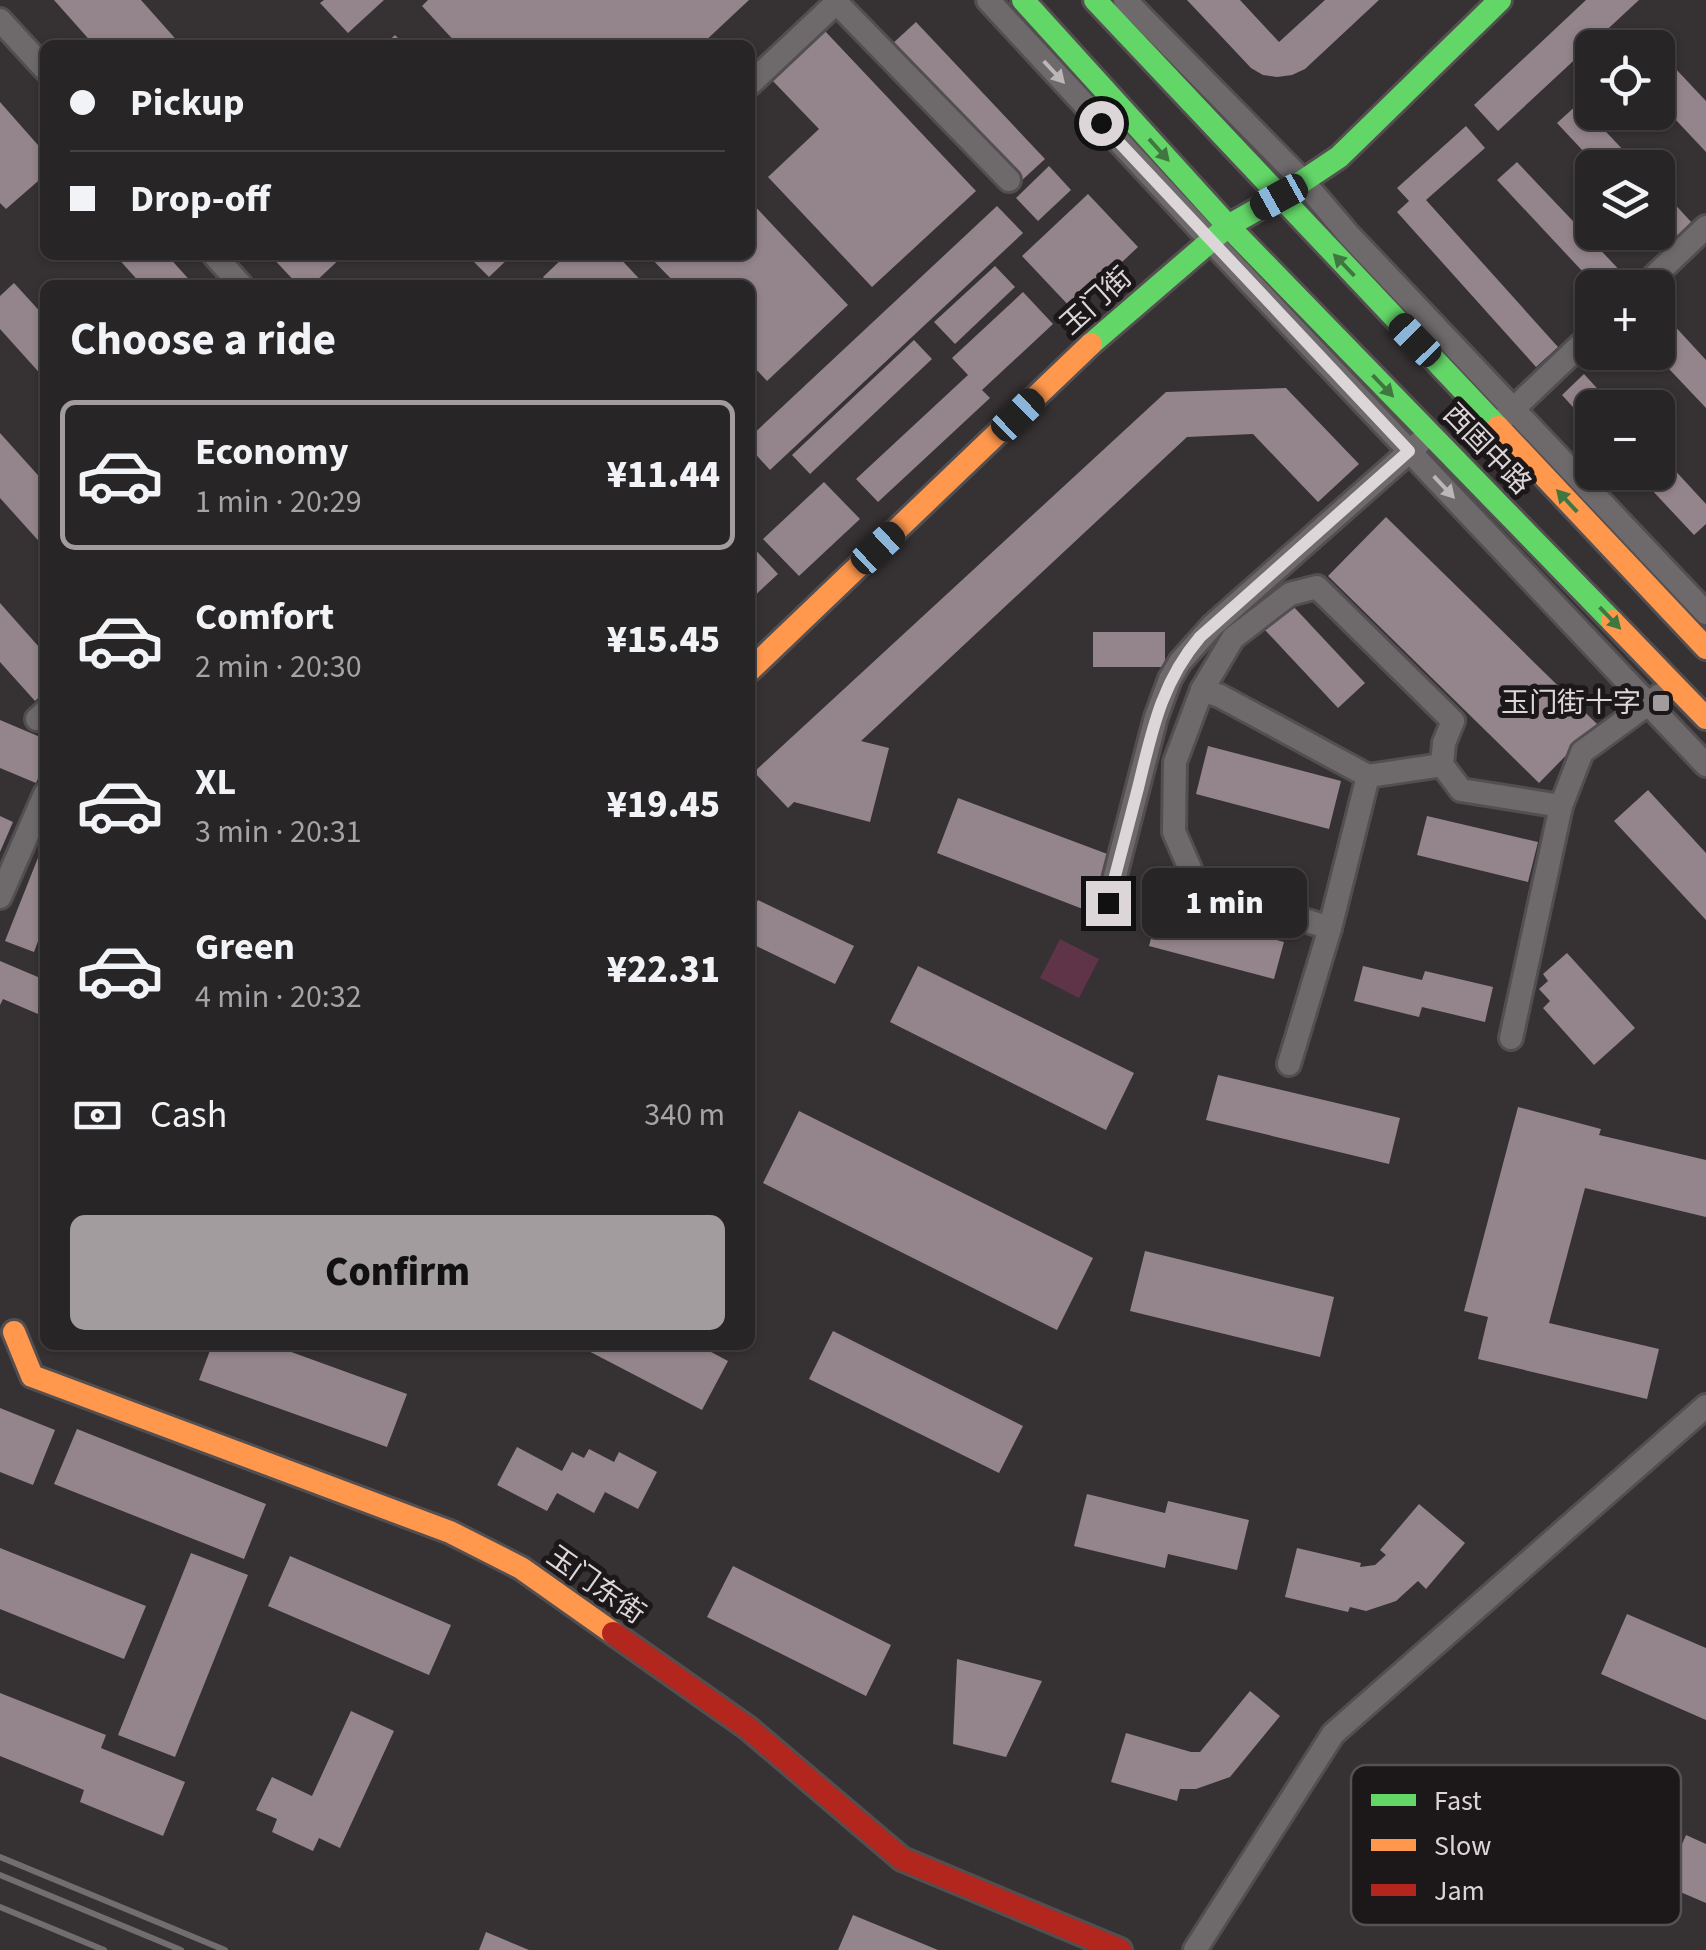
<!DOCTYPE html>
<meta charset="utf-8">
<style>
body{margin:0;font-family:"Source Sans 3","Noto Sans SC",sans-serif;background:#343132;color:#f1f3f6;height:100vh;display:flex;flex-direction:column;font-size:38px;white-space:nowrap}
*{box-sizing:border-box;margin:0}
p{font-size:32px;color:#a5a5a7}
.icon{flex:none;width:55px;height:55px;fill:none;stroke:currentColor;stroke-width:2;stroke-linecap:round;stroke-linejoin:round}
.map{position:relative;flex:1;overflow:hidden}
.sheet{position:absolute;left:40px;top:280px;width:715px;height:1070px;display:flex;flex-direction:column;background:#282526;border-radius:15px;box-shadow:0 2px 8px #0004,0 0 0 2px #444243}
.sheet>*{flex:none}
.guide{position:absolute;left:40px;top:40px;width:715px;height:220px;border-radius:15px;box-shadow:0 2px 8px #0004,0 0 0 2px #444243;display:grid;align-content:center;height:220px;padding:0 30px;background:#282526}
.tools{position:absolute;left:1575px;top:30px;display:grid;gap:20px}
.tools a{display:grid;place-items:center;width:100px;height:100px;border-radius:15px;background:#282526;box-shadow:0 2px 8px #0004,0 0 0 2px #444243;font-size:50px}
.end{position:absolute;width:45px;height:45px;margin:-22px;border:12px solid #dcd6d9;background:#111;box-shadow:0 0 0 5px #111}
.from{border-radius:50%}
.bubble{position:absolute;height:70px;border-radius:15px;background:#282526;box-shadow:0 2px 8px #0004,0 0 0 2px #444243;font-size:32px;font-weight:800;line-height:70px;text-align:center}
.car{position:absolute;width:30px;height:60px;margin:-30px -15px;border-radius:12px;box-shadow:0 0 8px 2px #0007;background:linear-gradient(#222 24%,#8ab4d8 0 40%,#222 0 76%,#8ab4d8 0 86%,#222 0)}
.guide b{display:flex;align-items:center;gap:35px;height:95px;font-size:38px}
.guide b+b{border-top:2px solid #444243}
.guide i{width:25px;height:25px;background:#f1f3f6}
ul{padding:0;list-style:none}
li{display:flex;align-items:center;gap:30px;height:150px;margin:0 20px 15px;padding:0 10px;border:5px solid transparent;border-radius:15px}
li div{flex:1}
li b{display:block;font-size:38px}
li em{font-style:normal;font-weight:800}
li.current{border-color:#a29c9f}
li>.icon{width:90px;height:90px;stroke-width:1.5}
h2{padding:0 30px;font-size:45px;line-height:120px}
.pay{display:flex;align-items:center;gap:25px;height:110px;padding:0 30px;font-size:38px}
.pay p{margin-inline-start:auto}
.primary-button{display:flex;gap:20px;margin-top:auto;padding:20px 30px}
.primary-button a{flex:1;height:115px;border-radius:15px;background:#a29c9f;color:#111;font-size:40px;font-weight:800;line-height:115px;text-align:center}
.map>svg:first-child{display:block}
</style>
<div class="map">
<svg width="1706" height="1950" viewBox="0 0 1706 1950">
<rect width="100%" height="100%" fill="#363133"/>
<polygon fill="#5f3449" points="1060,939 1099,959 1079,998 1040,978"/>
<g fill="#94858c">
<polygon points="54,0 141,0 181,45 94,45"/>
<polygon points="324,0 384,0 348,33 320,3"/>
<polygon points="428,0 749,0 701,45 458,45 422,6"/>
<polygon points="1187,0 1240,0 1279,42 1325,0 1379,0 1305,69 1292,75 1277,77 1263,75 1251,68"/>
<polygon points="1586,0 1639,0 1498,131 1474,105"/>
<polygon points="916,22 1045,159 1020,182 891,45"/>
<polygon points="824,30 976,191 872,287 768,177 819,129 771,79"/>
<polygon points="395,35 405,45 384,45"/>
<polygon points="1658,50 1706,101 1706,152 1658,101"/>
<polygon points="0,102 45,153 45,175 6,209 0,203"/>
<polygon points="1579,103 1640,168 1599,168 1557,123"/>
<polygon points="1466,126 1485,148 1426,200 1558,347 1536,367 1397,212 1409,201 1397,188"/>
<polygon points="1517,162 1627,278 1617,288 1598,288 1497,180"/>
<polygon points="1049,166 1071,190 1038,221 1016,198"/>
<polygon points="1658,186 1693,224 1671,244 1658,230"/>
<polygon points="1088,194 1138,247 1072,309 1022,256"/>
<polygon points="750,201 848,305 767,381 750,363 750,285 677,285 648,255 750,255"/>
<polygon points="997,206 1023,233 770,470 750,448 750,437"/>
<polygon points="115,255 167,255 194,285 142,285"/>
<polygon points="270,255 344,255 312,285 298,285"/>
<polygon points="467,255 512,255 489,277"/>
<polygon points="566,255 617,255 645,285 551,285 543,277"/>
<polygon points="995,266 1015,287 955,344 934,322"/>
<polygon points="14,283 45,317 45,379 0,329 0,296"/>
<polygon points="1023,292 1053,324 982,390 990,398 878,502 856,479 968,375 952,358"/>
<polygon points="1658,308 1706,360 1706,408 1653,352 1658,352"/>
<polygon points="914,340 932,359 810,474 792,455"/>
<polygon points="1584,374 1615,408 1592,408 1592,428 1562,395"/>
<polygon points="1286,388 1359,464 1318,502 1253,434 1187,437 861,741 889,748 870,822 794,802 788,808 754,772 1166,392"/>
<polygon points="0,433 45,483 45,548 0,498"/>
<polygon points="1658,452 1706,504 1706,524 1694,535 1635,472 1658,472"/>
<polygon points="824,482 860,519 799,576 763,539"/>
<polygon points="1386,517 1597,724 1539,783 1328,576"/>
<polygon points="750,544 778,574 750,600"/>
<polygon points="0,603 39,647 45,642 45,692 35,701 0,662"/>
<polygon points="1292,605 1365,683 1338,708 1265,630"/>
<rect x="1093" y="632" width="72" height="35"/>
<polygon points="0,720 45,739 45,763 36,783 0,768"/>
<polygon points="1208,746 1341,781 1329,829 1196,794"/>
<polygon points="1648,790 1706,853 1706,920 1614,821"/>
<polygon points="958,798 1110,855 1088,911 937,853"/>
<polygon points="0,816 13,822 0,852"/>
<polygon points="1427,816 1538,842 1528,882 1417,855"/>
<polygon points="45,840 45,922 34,952 5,941"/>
<polygon points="758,900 854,946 835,984 750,943 750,916"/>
<polygon points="1159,909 1284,942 1274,979 1149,946"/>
<polygon points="1567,953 1635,1028 1594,1065 1543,1008 1550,1001 1539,989 1548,981 1543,974"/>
<polygon points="0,961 45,980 45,1017 3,999 0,1005"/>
<polygon points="918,966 1134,1073 1106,1130 890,1022"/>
<polygon points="1363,966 1422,980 1425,971 1493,987 1485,1022 1422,1007 1419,1017 1354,1001"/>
<polygon points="1218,1075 1400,1118 1389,1164 1206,1120"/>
<polygon points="1518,1107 1601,1129 1599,1135 1706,1160 1706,1217 1585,1188 1549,1323 1659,1349 1647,1399 1478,1359 1488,1317 1464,1311"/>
<polygon points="799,1111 1093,1258 1057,1330 763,1183"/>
<polygon points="1145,1251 1334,1297 1320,1357 1130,1311"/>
<polygon points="833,1331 1023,1426 999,1473 809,1379"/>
<polygon points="212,1345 272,1345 407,1394 387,1447 199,1380"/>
<polygon points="577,1345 698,1345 728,1361 702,1410"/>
<polygon points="0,1408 55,1430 33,1485 0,1472"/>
<polygon points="77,1429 266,1504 244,1559 54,1484"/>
<polygon points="517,1447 562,1471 572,1452 584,1458 589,1449 614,1462 619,1452 657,1472 638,1509 605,1492 594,1513 557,1493 547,1511 497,1485"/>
<polygon points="1087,1494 1165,1513 1168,1501 1249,1520 1237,1570 1168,1554 1165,1568 1074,1546"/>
<polygon points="1419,1504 1465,1543 1426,1589 1418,1581 1396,1601 1366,1611 1350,1607 1348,1612 1285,1597 1297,1548 1361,1563 1360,1567 1375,1565 1386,1555 1380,1550"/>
<polygon points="0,1548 146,1606 124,1659 0,1609"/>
<polygon points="191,1553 248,1575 175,1757 118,1735"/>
<polygon points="290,1556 451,1625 429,1675 268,1606"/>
<polygon points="733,1566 891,1645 866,1696 707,1617"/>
<polygon points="1627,1614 1706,1648 1706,1720 1601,1674"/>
<polygon points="957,1659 1042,1681 1006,1757 953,1744"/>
<polygon points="1250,1691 1280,1716 1230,1777 1196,1789 1180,1789 1177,1801 1111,1782 1126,1733 1191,1752 1200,1752"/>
<polygon points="0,1693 106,1735 101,1748 185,1782 163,1836 80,1802 84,1790 0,1756"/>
<polygon points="351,1711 394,1731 340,1848 319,1838 313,1851 272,1832 277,1819 256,1810 272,1777 312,1796"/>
<polygon points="1686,1835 1706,1844 1706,1903 1664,1885"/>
<polygon points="853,1915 938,1950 838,1950"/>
<polygon points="486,1932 529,1950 479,1950"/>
</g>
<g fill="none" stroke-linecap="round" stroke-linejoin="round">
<defs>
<g id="street">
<polyline points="834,0 1009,180"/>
<polyline points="988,0 1210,240 1706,765"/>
<polyline points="1125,0 1303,181 1348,234 1706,613"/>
<polyline points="0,20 45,69"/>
<polyline points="750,84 837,2"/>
<polyline points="214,255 241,285"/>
<polyline points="1642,288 1706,227"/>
<polyline points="1506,416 1592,334"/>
<polyline points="1202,690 1220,696 1368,776 1442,765"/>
<polyline points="37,719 45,712"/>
<polyline points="0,897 45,794"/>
<polyline points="1108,903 1156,717 1170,679 1180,662 1212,626 1419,443"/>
<polyline points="1330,928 1198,887 1174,832 1175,762 1202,690 1233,638 1290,594 1317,587 1453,721 1444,743 1442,765 1461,790 1561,806"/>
<polyline points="1511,1038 1561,806 1582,752 1660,695"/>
<polyline points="1289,1064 1330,928 1368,776"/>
<polyline points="1195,1950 1333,1734 1706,1406"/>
</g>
<g id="fast">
<polyline points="1023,0 1228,226 1612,621"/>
<polyline points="1095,0 1498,427"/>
<polyline points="1091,344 1228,226 1279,197 1339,157 1500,0"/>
</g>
<g id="slow">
<polyline points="1498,427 1706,648"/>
<polyline points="1612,621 1706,718"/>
<polyline points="750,670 1091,344"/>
<polyline points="14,1332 32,1376 450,1532 521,1568 613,1633"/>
</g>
<polyline id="jam" points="613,1633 748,1728 902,1859 1120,1950"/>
</defs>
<use href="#street" stroke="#534f51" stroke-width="28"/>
<use href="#fast" stroke="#534f51" stroke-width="28"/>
<use href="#slow" stroke="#534f51" stroke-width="28"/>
<use href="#jam" stroke="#534f51" stroke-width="28"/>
<use href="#street" stroke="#6e6a6c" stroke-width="22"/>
<use href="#fast" stroke="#63d668" stroke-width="22"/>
<use href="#slow" stroke="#ff974d" stroke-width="22"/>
<use href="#jam" stroke="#b3261e" stroke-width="22"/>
<g stroke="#726d6f" stroke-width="6">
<polyline points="0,1857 225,1950"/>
<polyline points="0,1875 181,1950"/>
<polyline points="0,1907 104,1950"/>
</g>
</g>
<defs><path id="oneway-solid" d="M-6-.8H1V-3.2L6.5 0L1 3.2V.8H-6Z" transform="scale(2.5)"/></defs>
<g fill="#bbb6b8">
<use href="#oneway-solid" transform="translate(1054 72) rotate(47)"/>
<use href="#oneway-solid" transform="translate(1444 487) rotate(47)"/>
</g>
<g fill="#407741">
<use href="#oneway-solid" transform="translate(1159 150) rotate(48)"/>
<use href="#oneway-solid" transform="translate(1344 265) rotate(-134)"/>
<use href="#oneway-solid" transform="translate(1383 386) rotate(46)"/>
<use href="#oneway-solid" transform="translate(1567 501) rotate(-133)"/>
<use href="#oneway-solid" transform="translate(1610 618) rotate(46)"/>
</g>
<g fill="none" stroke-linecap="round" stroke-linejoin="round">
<path stroke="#dcd6d9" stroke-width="12" d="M1101 123 1409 451 1200 637C1161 683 1152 731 1138 788 1128 826 1118 865 1108 903"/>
</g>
<rect fill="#a29c9f" stroke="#1c181a" stroke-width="4" x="1651" y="693" width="20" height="20" rx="5"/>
<g text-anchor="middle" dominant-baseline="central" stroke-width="10" stroke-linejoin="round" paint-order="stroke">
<g font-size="28" fill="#dcd6d9" stroke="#1c181a">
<text transform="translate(1096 301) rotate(-42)">玉门街</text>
<text transform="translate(1487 449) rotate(46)">西固中路</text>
<text transform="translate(596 1585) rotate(35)">玉门东街</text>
</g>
<g font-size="28" fill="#dcd6d9" stroke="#1c181a" text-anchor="end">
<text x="1641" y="703">玉门街十字</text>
</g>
</g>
<rect x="1351" y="1765" width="330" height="160" rx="15" fill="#1c181a" stroke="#565153" stroke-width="2.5"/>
<rect x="1371" y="1794" width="45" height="12" fill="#63d668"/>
<rect x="1371" y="1839" width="45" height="12" fill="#ff974d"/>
<rect x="1371" y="1884" width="45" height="12" fill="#b3261e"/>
<g font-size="28" fill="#dcd6d9">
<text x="1434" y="1810">Fast</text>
<text x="1434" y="1855">Slow</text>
<text x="1434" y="1900">Jam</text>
</g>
</svg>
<div class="tools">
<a><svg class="icon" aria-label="locate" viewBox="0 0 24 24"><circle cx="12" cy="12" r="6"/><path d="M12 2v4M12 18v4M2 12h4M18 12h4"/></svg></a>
<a><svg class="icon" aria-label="layers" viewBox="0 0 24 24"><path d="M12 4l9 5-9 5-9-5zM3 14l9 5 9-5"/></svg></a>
<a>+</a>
<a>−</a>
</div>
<i class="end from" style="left:1101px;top:123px"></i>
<i class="end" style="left:1108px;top:903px"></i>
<div class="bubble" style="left:1142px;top:868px;width:165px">1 min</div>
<i class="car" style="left:1279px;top:197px;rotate:241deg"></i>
<i class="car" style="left:1415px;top:340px;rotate:316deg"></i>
<i class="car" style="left:1018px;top:415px;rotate:46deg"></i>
<i class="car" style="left:878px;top:548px;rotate:47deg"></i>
<div class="guide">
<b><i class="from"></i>Pickup</b>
<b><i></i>Drop-off</b>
</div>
<section class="sheet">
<h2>Choose a ride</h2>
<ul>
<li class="current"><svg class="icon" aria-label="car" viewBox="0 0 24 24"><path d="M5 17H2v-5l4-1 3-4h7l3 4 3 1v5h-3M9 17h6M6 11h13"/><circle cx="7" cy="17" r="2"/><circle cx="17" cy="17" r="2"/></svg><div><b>Economy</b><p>1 min · 20:29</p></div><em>¥11.44</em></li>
<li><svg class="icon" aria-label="car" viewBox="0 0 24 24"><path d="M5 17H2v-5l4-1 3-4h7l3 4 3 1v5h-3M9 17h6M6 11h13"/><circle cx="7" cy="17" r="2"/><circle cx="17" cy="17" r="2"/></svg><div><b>Comfort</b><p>2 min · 20:30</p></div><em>¥15.45</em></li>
<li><svg class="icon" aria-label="car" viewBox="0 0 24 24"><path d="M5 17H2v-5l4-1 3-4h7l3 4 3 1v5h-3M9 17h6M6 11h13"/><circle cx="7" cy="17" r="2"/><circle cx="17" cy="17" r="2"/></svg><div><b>XL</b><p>3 min · 20:31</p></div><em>¥19.45</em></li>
<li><svg class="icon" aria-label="car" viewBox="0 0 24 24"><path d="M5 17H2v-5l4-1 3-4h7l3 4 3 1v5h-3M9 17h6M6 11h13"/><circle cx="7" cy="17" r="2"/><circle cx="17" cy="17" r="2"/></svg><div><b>Green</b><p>4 min · 20:32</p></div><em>¥22.31</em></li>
</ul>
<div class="pay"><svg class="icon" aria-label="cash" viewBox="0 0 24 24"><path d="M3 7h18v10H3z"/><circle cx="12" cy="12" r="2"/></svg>Cash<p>340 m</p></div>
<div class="primary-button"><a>Confirm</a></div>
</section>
</div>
